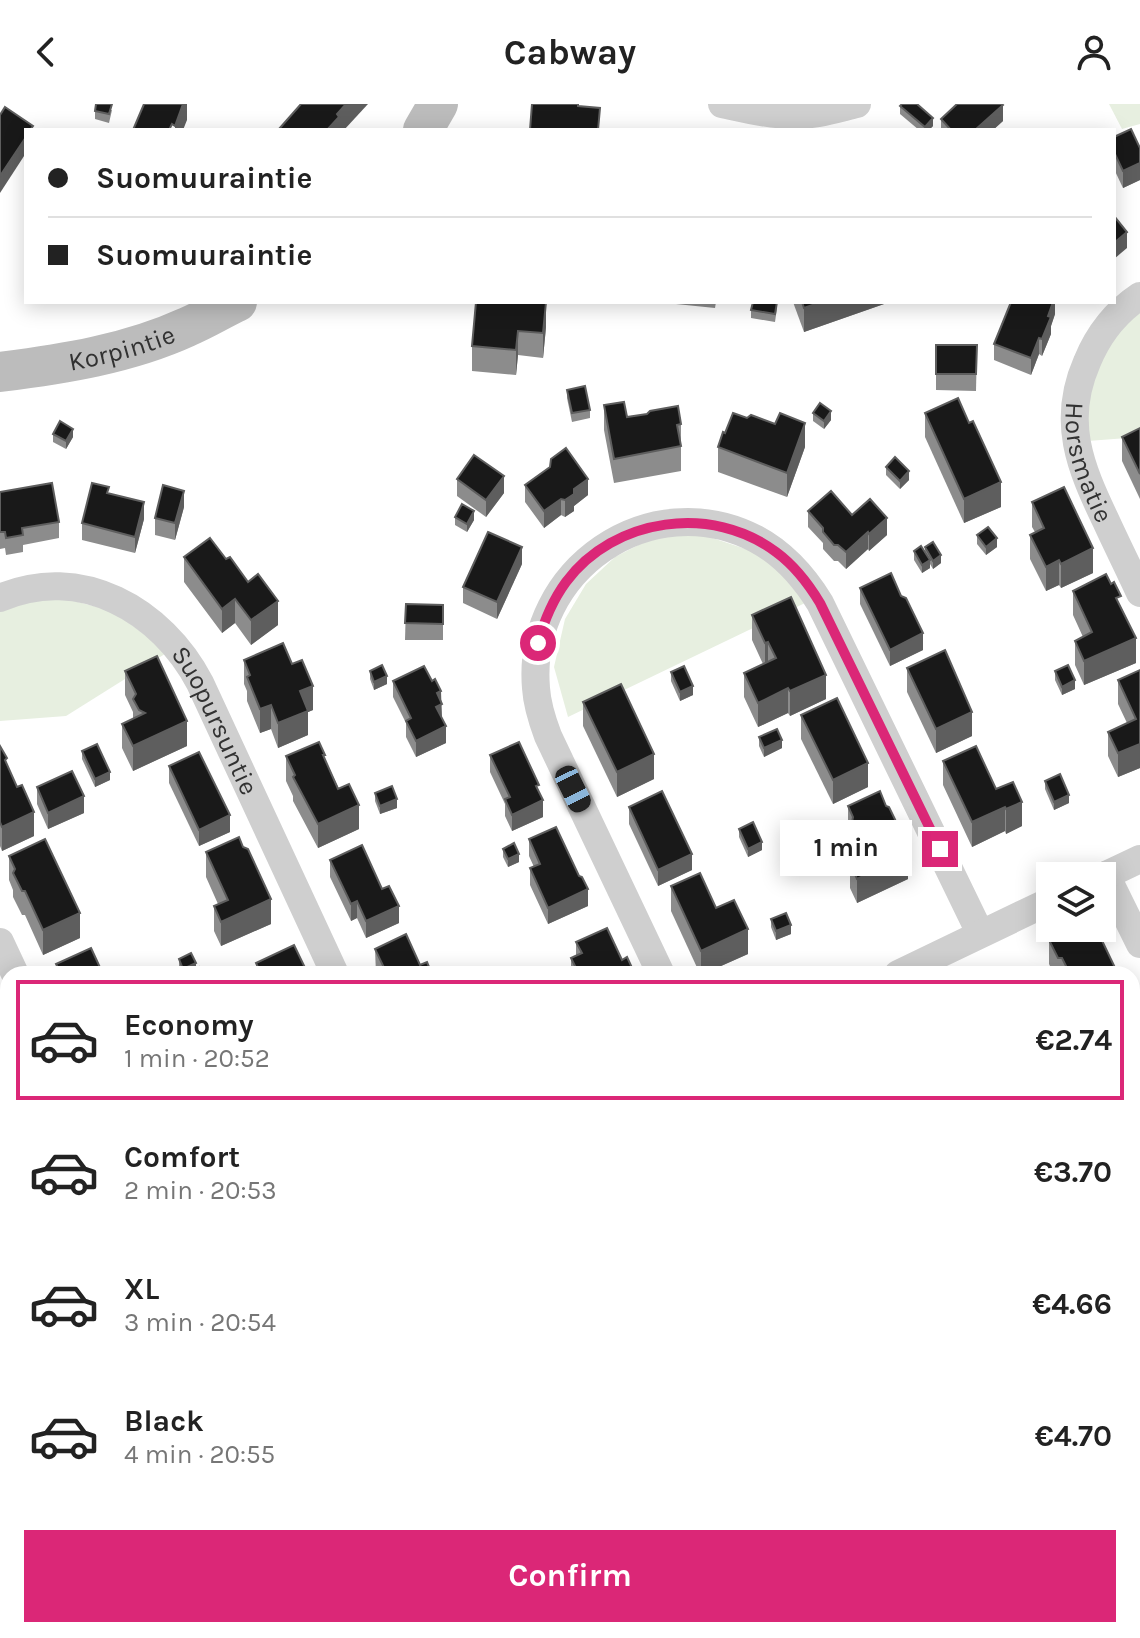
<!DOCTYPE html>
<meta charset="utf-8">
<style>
body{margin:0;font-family:Karla,sans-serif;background:#f6f6f6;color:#222;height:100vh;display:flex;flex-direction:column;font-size:30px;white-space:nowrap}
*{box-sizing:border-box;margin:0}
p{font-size:26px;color:#767676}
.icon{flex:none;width:44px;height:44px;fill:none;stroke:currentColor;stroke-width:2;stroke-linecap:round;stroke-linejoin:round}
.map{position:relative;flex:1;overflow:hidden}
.side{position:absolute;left:0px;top:862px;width:1140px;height:672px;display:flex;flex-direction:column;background:#fff;border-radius:24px 24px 0 0;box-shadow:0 4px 20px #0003}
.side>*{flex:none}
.hud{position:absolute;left:24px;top:24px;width:1092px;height:176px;border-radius:0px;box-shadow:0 4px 20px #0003;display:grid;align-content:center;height:176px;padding:0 24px;background:#fff}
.buttons{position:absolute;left:1036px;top:758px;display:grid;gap:16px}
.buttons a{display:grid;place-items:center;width:80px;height:80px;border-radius:0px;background:#fff;box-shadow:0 4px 20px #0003;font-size:40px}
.end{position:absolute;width:36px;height:36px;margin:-18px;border:10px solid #db2777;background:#fff;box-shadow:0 0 0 4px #fff}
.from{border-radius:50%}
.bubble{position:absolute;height:56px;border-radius:0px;background:#fff;box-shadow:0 4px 20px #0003;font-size:26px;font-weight:700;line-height:56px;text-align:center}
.car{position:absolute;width:24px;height:48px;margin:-24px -12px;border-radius:10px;box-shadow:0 0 6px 2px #0007;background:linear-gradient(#222 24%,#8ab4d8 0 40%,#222 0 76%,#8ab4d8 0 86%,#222 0)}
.hud b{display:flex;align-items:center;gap:28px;height:76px;font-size:30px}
.hud b+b{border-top:2px solid #e0e0e0}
.hud i{width:20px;height:20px;background:#222}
ul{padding:14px 0 0;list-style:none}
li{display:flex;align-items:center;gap:24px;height:120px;margin:0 16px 12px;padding:0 8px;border:4px solid transparent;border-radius:0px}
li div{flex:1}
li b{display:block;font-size:30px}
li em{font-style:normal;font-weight:700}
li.current{border-color:#db2777}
li>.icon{width:72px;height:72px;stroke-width:1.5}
.action{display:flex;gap:16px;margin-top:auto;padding:16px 24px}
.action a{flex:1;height:92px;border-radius:0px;background:#db2777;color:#fff;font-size:32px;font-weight:700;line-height:92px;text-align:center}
header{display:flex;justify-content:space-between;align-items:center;height:104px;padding:0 24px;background:#fff;font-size:36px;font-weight:700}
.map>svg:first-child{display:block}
</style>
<header><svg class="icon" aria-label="back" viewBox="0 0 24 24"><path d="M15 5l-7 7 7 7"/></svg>Cabway<svg class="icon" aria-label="person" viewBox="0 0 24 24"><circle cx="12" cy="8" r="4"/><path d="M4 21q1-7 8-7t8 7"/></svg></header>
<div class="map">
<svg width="1140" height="1534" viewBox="0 0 1140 1534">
<rect width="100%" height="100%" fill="#fff"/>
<g fill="#e7efe0">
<polygon points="1109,0 1140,0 1140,20 1122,25"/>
<polygon points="1140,206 1140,333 1088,337 1086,295 1101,253 1119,228"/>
<polygon points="688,426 761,450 785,471 805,499 568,613 554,563 565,515 586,480 615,453 652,434"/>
<polygon points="62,494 113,507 168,548 66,612 0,617 0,507 20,498"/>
<polygon points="1140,1143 1140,1244 1132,1248 1132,1147"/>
<polygon points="149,1526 236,1526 252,1534 162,1534"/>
<polygon points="427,1526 1037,1526 1051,1534 410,1534"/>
</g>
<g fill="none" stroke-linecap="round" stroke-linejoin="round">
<g stroke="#cfcfcf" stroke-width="28">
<path d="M722 0C746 5 769 11 793 11 814 12 836 5 857 0"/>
<path id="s1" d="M1140 192C1116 208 1098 231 1087 258 1061 317 1080 363 1106 417 1117 441 1129 465 1140 489"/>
<path id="s2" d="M0 494C80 459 162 506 200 579L335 870"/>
<polyline points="1106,771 1140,840"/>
<polyline points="1102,773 1140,755"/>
<polyline points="0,838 15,870"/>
<path d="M661 870 548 632C542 616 537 601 536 584 526 466 650 380 756 435 784 450 804 473 820 499L980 829"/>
<polyline points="898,870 1050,797"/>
<polyline points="0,1020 8,1020"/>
<polyline points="1132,1394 1140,1390"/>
</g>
<g stroke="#bcbcbc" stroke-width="40">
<polyline points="423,26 438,0"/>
<path id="s3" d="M0 268C63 260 128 250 187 223 204 216 220 206 237 198"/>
</g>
</g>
<g fill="#8c8c8c">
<polygon points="900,2 933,22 929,26 919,26 900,10"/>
<polygon points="112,6 109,19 95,15 95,7"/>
<polygon points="941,15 1003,17 993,26 941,26"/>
<polygon points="1114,33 1140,44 1140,76 1123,84 1114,65"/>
<polygon points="476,198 546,223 543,254 518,251 516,271 472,267 472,242"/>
<polygon points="676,198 716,198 715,204 676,200"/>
<polygon points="793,198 884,198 884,200 804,228"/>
<polygon points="1055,198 1055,210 1051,222 1051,230 1042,252 1039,250 1031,271 994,256 994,240"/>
<polygon points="777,204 775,218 751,214 751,206"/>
<polygon points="936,241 977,241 976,287 936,286"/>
<polygon points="567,286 590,306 590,314 572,318 567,294"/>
<polygon points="604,301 627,313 681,320 681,367 614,379 604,326"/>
<polygon points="813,309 831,316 824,325 813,317"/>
<polygon points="925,309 969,319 1001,403 964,419 925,333"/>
<polygon points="1140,324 1140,395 1122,357 1122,333"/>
<polygon points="53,330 73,333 66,345 53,338"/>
<polygon points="718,343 805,343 787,393 718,368"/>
<polygon points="886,363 909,376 900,385 886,371"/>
<polygon points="457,375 504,389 486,413 457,392"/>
<polygon points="525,381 588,391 574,402 574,407 565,413 561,411 544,424 525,398"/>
<polygon points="0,388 59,418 59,434 23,441 23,448 6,451 5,444 0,445"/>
<polygon points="109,389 144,415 135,449 82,436 82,419"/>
<polygon points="1032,398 1093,469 1061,484 1059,481 1046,487 1030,455 1030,431 1035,428 1032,423"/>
<polygon points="184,403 175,436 155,431 155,414"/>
<polygon points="808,407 852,411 887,431 869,447 868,445 846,465 838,457 834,457 823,445 823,439 808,423"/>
<polygon points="455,413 474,416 467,428 455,421"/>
<polygon points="977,431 997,443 986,451 977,440"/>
<polygon points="925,443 941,459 933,465 930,460 930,464 922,469 914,456 914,447 925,448"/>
<polygon points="184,453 226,455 278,521 251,541 235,519 222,529 184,478"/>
<polygon points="522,460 497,515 463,499 463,483"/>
<polygon points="860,484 901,492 923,546 890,562 860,500"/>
<polygon points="1073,487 1121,503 1136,559 1084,581 1075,561 1075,537 1083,533 1073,511"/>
<polygon points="406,500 443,501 443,536 405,536"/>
<polygon points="752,511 826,595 790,612 788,609 758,623 744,593 744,569 763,560 752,536"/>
<polygon points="244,556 313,606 308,608 308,631 278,644 271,625 260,629 247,597 247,587 244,580"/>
<polygon points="907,564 972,632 936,649 907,588"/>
<polygon points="1140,566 1140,664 1118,673 1108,652 1108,628 1127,619 1118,600 1118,576"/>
<polygon points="125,567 187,642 133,667 122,644 122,620 133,615 133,608 125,591"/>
<polygon points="370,567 387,580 374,586 370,575"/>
<polygon points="1055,567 1075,585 1062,591 1055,576"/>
<polygon points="671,568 693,591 680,597 671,577"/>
<polygon points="393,577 441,598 442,615 446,639 416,653 406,633 406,619 393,593"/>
<polygon points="583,598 654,675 617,693 583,622"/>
<polygon points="801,611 868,683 833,700 801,635"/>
<polygon points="759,633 782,644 764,653 759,642"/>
<polygon points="0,642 34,732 2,747 0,742"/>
<polygon points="82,647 110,676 95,683 82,655"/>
<polygon points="490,651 539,687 543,713 512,727 505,712 505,700 490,668"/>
<polygon points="286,652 325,656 359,725 318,744 293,697 293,692 286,677"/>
<polygon points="943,657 996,685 1022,722 1006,730 1005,727 972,743 943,681"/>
<polygon points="169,662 230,728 199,742 169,679"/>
<polygon points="1045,677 1069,699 1054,706 1045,685"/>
<polygon points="37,683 84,709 48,725 37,700"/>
<polygon points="375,689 397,704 380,710 375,697"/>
<polygon points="848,702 904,743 908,775 857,799 850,784 850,759 858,755 852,742 852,736 848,726"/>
<polygon points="629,703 692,766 658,782 629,720"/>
<polygon points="739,725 762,746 748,753 739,733"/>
<polygon points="529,735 579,772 588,802 548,820 530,781 530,764 534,763 529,752"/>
<polygon points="503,745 519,758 508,763 503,753"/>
<polygon points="206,748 271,820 221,842 214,827 214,802 218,800 206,773"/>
<polygon points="9,752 80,834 43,851 25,811 22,811 13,793 13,786 9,776"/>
<polygon points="330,756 399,819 366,834 357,814 351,817 330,773"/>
<polygon points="671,782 716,804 748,850 703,870 700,870 671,807"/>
<polygon points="771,815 791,830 776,836 771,823"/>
<polygon points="1049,836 1118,870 1054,870 1049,860"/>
<polygon points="576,838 622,856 633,870 571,870 571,854 576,851"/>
<polygon points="375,845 420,861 432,870 376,870"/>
<polygon points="179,855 196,865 203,870 182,870 179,864"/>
<polygon points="256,859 308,870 256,870"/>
<polygon points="8,1167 4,1190 0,1180 0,1170"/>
</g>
<g fill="#5e5e5e">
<polygon points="183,0 187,0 187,16 183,26 175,26 175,22"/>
<polygon points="346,0 368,0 344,26 327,26 337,10"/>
<polygon points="1003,1 1003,17 993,26 975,26"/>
<polygon points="933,14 933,22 929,26 925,26 925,23"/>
<polygon points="26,33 26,49 0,89 0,72"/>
<polygon points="1140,59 1140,76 1123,84 1123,67"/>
<polygon points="1127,128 1127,144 1114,155 1114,139"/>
<polygon points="546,198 546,223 543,254 543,229"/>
<polygon points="821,198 884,198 884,200 804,228 804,204"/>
<polygon points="1053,198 1055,198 1055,210 1051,222 1051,230 1042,252 1042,235 1048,212"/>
<polygon points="518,227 518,251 516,271 516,246"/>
<polygon points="1039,234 1039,250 1031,271 1031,254"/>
<polygon points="831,307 831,316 824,325 824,317"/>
<polygon points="805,319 805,343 787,393 787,369"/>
<polygon points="73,325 73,333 66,345 66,337"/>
<polygon points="909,367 909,376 900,385 900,377"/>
<polygon points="504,372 504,389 486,413 486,396"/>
<polygon points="588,375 588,391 574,402 574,407 565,413 565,396 574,385"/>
<polygon points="1001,378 1001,403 964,419 964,395"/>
<polygon points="184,387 184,403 175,436 175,419"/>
<polygon points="561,395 561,411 544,424 544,407"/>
<polygon points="144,398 144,415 135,449 135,433"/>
<polygon points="474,407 474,416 467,428 467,420"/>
<polygon points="887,414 887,431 869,447 869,430"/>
<polygon points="868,428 868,445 846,465 846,448"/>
<polygon points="997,434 997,443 986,451 986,443"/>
<polygon points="522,443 522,460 497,515 497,498"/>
<polygon points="1093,444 1093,469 1061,484 1061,460"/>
<polygon points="941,451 941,459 933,465 933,457"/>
<polygon points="930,456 930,464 922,469 922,461"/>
<polygon points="1059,456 1059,481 1046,487 1046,463"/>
<polygon points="235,495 235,519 222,529 222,505"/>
<polygon points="278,497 278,521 251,541 251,516"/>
<polygon points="923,529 923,546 890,562 890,546"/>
<polygon points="1136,534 1136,559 1084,581 1084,557"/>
<polygon points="768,538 768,562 765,564 765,539"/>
<polygon points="826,571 826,595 790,612 790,587"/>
<polygon points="387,572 387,580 374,586 374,578"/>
<polygon points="1075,576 1075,585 1062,591 1062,583"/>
<polygon points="313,582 313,606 308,608 308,631 278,644 278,619 300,587"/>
<polygon points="693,582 693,591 680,597 680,588"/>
<polygon points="788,584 788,609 758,623 758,599"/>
<polygon points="441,587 442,617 436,619 437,589"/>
<polygon points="271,601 271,625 260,629 260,605"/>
<polygon points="972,608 972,632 936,649 936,625"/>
<polygon points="187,617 187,642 133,667 133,642"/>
<polygon points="446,622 446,639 416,653 416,637"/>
<polygon points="782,636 782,644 764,653 764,644"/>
<polygon points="1140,640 1140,664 1118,673 1118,649"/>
<polygon points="654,650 654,675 617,693 617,668"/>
<polygon points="868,659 868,683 833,700 833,676"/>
<polygon points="110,668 110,676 95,683 95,675"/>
<polygon points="1069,691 1069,699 1054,706 1054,698"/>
<polygon points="84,692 84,709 48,725 48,709"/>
<polygon points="397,695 397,704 380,710 380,702"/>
<polygon points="543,696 543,713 512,727 512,711"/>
<polygon points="1022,698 1022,722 1006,730 1006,705"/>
<polygon points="359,701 359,725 318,744 318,720"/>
<polygon points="1005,703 1005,727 972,743 972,718"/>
<polygon points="34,708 34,732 2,747 2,723"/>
<polygon points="230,711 230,728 199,742 199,726"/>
<polygon points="904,734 904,753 908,751 908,775 857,799 857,775"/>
<polygon points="762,738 762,746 748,753 748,745"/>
<polygon points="519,750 519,758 508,763 508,755"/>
<polygon points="692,750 692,766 658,782 658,766"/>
<polygon points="588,785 588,802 548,820 548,804"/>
<polygon points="271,795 271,820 221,842 221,818"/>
<polygon points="357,797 357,814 351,817 351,800"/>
<polygon points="399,802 399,819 366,834 366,817"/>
<polygon points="80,809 80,834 43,851 43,826"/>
<polygon points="791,821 791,830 776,836 776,827"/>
<polygon points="748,825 748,850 703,870 701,870 701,847"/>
<polygon points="196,859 196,868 191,870 183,870 183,865"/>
<polygon points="1140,983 1140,999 1132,1003 1132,986"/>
<polygon points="8,1180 8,1188 4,1190 4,1181"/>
<polygon points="1140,1450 1140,1466 1132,1470 1132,1454"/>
</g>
<g fill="#191919" stroke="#5e5e5e" stroke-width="2">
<polygon points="96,0 112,0 109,10 95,7"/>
<polygon points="144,0 183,0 175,22 172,20 169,26 133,26"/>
<polygon points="301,0 346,0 337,10 339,13 327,26 280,26 279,25"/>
<polygon points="532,0 578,0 578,2 600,4 598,26 530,26"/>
<polygon points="902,0 917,0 933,14 925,23 900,2"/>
<polygon points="957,0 1002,0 1003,1 975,26 951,26 941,15"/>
<polygon points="5,3 33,22 30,26 26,26 26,33 0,72 0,11"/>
<polygon points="1131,25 1140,44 1140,59 1123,67 1114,48 1114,33"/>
<polygon points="1114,112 1127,128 1114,139"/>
<polygon points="476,198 546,198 543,229 518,227 516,246 472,242"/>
<polygon points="753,198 777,198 775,210 751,206"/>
<polygon points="802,198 821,198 804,204"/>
<polygon points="1011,198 1053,198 1048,212 1051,213 1042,235 1039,234 1031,254 994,240"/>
<polygon points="936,241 977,241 976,270 936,270"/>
<polygon points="585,282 590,306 572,309 567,286"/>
<polygon points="958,294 969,319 973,317 1001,378 964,395 925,309"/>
<polygon points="624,298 627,313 647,310 650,307 678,302 681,320 677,321 681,342 614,355 604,301"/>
<polygon points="820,299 831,307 824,317 813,309"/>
<polygon points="733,309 747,314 751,311 775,320 780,309 805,319 787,369 718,343 723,328 725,329"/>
<polygon points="60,317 73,325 66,337 53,330"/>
<polygon points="1140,324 1140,370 1122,333"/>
<polygon points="566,344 588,375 574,385 574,390 565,396 561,395 544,407 525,381 550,363 551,355"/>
<polygon points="474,351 504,372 486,396 457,375"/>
<polygon points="895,353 909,367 900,377 886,363"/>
<polygon points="52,379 59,418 22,424 23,431 6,434 5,428 0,428 0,388"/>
<polygon points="92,379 109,383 107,389 144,398 135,433 82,419"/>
<polygon points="163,381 184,387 175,419 155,414"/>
<polygon points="1064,383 1093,444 1061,460 1059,456 1046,463 1030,431 1044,424 1032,398"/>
<polygon points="831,387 852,411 870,395 887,414 869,430 868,428 846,448 838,441 834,441 823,428 823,424 808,407"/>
<polygon points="462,400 474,407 467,420 455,413"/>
<polygon points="988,423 997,434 986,443 977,431"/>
<polygon points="488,428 522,443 497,498 463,483"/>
<polygon points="210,434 226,455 230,453 248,478 258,470 278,497 251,516 235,495 222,505 184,453"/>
<polygon points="933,438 941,451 933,457 925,443"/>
<polygon points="921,442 930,456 922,461 914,447"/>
<polygon points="891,469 901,492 906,494 923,529 890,546 860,484"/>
<polygon points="1106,470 1111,480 1114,478 1121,492 1116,494 1136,534 1084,557 1075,537 1092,528 1073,487"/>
<polygon points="791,493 826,571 790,587 788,584 758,599 744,569 776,554 768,538 765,539 752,511"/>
<polygon points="406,500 443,501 443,520 405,519"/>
<polygon points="283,539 292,560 302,556 313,582 300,587 308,607 278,619 271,601 260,605 247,573 250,571 244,556"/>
<polygon points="945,546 972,608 936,625 907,564"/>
<polygon points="157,552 187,617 133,642 122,620 145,609 139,606 133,595 136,590 125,567"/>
<polygon points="382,561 387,572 374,578 370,567"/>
<polygon points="1068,561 1075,576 1062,583 1055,567"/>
<polygon points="424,562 432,577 435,575 441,587 437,589 442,600 436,603 446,622 416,637 406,617 411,614 393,577"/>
<polygon points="684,562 693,582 680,588 671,568"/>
<polygon points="1140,566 1140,640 1118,649 1108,628 1136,615 1118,576"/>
<polygon points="621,580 654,650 617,668 583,598"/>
<polygon points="837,594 868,659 833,676 801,611"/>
<polygon points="777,625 782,636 764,644 759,633"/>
<polygon points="319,638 325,651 323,651 338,685 349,680 359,701 318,720 293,673 295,671 286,652"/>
<polygon points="519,638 539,681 536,682 543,696 512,711 505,695 510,693 490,651"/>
<polygon points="97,640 110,668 95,675 82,647"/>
<polygon points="0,642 7,654 5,656 17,683 22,681 34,708 2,723 0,718"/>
<polygon points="976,642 996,685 1013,678 1022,698 1006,705 1005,703 972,718 943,657"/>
<polygon points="199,648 230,711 199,726 169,662"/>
<polygon points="72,667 84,692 48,709 37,683"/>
<polygon points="1060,670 1069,691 1054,698 1045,677"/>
<polygon points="392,682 397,695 380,702 375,689"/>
<polygon points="662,687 692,750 658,766 629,703"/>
<polygon points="880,687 886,702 889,703 904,734 901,738 908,751 857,775 850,759 868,751 852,718 853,713 848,702"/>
<polygon points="753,718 762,738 748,745 739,725"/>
<polygon points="556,723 579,772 582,773 588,785 548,804 530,764 540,760 529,735"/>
<polygon points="239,733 243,743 248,745 271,795 221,818 214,802 228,796 206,748"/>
<polygon points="45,735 80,809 43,826 25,787 22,787 13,769 15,765 9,752"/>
<polygon points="514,739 519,750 508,755 503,745"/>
<polygon points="362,741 382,785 389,782 399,802 366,817 357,797 351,800 330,756"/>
<polygon points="700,769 716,804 734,796 748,825 701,847 671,782"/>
<polygon points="786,809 791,821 776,827 771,815"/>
<polygon points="607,824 622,856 627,853 633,866 629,869 629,870 579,870 571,854 582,849 576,838"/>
<polygon points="1075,824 1096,824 1118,870 1070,870 1062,854 1058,854 1049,836"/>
<polygon points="406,830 420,861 427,858 432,870 387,870 375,845"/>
<polygon points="294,841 308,870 261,870 256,859"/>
<polygon points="91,844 103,870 61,870 56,860"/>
<polygon points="191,849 196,859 183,865 179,855"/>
<polygon points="199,863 203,870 187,870"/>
<polygon points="1132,909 1137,919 1140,920 1140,983 1132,986"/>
<polygon points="8,1167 8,1180 4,1181 0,1170"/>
<polygon points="1140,1419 1140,1450 1132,1454 1132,1423"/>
</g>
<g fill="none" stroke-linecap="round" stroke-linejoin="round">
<path stroke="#db2777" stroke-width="10" d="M538 539C544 517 552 497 566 478 614 413 713 400 776 448 795 462 808 479 820 499L940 745"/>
</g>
<g text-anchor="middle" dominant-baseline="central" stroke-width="8" stroke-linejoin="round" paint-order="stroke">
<g font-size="26" fill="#323232" stroke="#fff">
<text stroke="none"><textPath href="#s3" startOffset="124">Korpintie</textPath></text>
<text stroke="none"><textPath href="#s1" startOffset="190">Horsmatie</textPath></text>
<text stroke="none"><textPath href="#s2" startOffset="280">Suopursuntie</textPath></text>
</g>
</g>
</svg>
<div class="buttons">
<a><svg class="icon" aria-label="layers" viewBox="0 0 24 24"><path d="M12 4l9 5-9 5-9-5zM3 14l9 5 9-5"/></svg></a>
</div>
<i class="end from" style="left:538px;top:539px"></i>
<i class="end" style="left:940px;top:745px"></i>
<div class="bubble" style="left:780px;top:716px;width:132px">1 min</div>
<i class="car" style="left:573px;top:685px;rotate:154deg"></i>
<div class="hud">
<b><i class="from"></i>Suomuuraintie</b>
<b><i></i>Suomuuraintie</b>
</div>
<section class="side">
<ul>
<li class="current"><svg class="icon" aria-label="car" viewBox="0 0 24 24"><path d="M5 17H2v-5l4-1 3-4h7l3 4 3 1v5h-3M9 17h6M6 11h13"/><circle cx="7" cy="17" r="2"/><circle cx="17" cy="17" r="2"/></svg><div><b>Economy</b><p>1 min · 20:52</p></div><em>€2.74</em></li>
<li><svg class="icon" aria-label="car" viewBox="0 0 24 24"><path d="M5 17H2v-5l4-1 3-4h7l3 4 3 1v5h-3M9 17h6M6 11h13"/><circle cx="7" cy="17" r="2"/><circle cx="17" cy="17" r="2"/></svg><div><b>Comfort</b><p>2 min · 20:53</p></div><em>€3.70</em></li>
<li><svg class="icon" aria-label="car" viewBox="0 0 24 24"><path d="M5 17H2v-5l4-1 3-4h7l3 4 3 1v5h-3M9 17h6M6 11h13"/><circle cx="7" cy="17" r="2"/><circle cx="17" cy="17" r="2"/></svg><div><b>XL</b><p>3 min · 20:54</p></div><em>€4.66</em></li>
<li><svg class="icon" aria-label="car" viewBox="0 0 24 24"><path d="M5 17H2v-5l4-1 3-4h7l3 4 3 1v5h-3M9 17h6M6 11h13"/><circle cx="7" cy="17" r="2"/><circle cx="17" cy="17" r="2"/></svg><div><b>Black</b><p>4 min · 20:55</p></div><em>€4.70</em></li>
</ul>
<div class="action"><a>Confirm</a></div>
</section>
</div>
